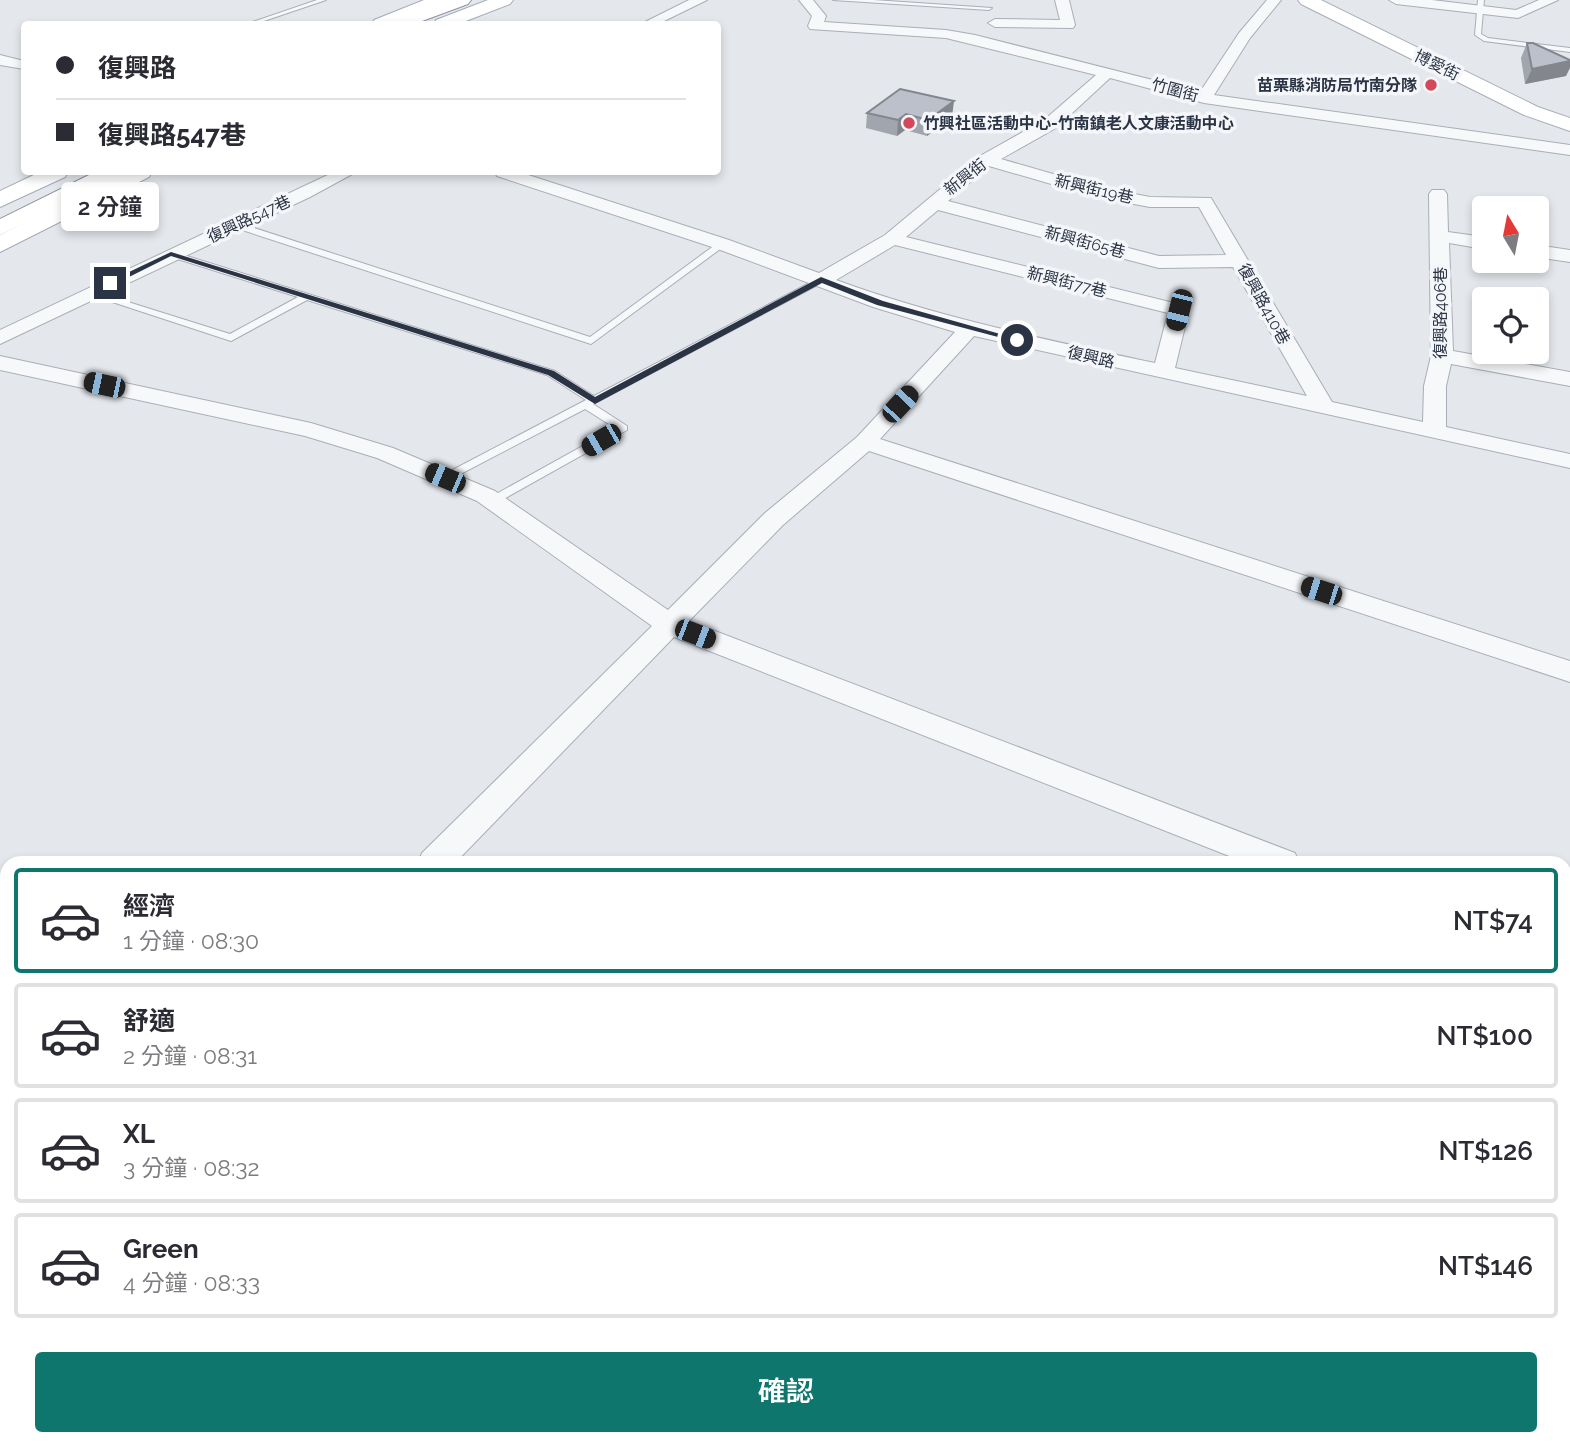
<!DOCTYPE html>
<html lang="zh-TW">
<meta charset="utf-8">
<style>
body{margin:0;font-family:Raleway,"Noto Sans TC",sans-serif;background:#f2f2f3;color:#2b2b33;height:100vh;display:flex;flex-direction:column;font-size:26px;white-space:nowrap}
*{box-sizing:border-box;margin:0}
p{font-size:23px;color:#7c7c81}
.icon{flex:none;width:38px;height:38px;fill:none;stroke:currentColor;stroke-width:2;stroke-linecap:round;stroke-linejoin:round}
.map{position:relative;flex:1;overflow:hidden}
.sheet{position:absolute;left:0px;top:856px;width:1572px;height:590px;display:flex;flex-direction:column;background:#fff;border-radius:21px 21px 0 0;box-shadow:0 4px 10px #0003}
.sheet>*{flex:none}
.guide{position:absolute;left:21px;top:21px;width:700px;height:154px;border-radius:7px;box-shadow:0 4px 10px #0003;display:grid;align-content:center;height:154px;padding:0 35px;background:#fff}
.needle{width:46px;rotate:350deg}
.controls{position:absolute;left:1472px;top:196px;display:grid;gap:14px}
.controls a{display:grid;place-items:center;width:77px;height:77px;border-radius:7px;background:#fff;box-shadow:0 4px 10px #0003;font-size:35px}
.end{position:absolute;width:32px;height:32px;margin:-16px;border:9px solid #2b3445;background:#fff;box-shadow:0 0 0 4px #fff}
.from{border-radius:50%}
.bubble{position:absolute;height:49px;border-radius:7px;background:#fff;box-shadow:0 4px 10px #0003;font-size:23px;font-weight:600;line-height:49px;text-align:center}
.car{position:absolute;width:21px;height:42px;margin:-21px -10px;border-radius:9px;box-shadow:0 0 5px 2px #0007;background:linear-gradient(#222 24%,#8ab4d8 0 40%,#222 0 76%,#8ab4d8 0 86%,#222 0)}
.guide b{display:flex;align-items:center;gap:24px;height:66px;font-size:26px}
.guide b+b{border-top:2px solid #e1e1e2}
.guide i{width:18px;height:18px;background:#2b2b33}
ul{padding:12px 0 0;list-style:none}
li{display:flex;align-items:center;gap:21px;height:105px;margin:0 14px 10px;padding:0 21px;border:4px solid #e1e1e2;border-radius:7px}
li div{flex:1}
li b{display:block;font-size:26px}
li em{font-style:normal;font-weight:600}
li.selected{border-color:#0f766e}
li>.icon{width:63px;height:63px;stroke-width:1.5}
.button{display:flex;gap:14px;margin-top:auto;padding:14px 35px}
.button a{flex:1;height:80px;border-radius:7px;background:#0f766e;color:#fff;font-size:28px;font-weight:600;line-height:80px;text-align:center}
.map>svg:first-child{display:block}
</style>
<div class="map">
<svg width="1570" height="1444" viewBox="0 0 1570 1444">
<rect width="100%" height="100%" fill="#e4e7ec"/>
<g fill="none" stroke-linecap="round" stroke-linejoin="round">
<defs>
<g id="lane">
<polygon points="317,0 326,0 255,24 247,24"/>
<polygon points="833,0 873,0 992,8 989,10"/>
<polygon points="1478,0 1484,0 1481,34 1488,38 1570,48 1570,52 1484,41 1475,35"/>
<polygon points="236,224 242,224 590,337 719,242 727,244 591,344 236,228"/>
<polygon points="171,251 555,371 594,396 819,278 827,280 593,404 627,426 627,430 493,505 489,504 489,498 615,428 585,409 449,480 441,480 441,476 586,400 547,375 307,300 231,341 85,293 93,291 230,334 298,297 168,256 168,252"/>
</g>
<g id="street">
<polygon points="689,0 707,0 658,24 641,24"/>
<path d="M799 0H813L826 16 824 22 946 30 975 35 1200 92 1239 33 1267 0H1281L1250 38 1214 95 1570 145V155L1204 103 1110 78 1056 128 1001 159 1098 187 1150 197 1211 198 1332 402 1423 422 1424 386 1431 356 1429 194 1432 190H1444L1447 194 1448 232 1484 237V249L1449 243 1453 351 1570 372V386L1451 364 1446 386V427L1570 454V468L974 336 880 439 1570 661V682L869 451 783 525 689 621 1295 853 1299 863H1247L674 637 455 863H418L422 853 652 626 477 501 377 458 305 436 0 370V356L311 423 393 448 495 491 668 610 765 513 857 437 955 332 873 307 715 248 497 176 495 172H519L729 240 819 273 885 235 980 156 1044 120 1096 75 946 38 810 29 808 26 812 16ZM989 166 1096 197 1150 207H1199L1226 255 1159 256 948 201ZM938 210 1159 268 1233 267 1307 396 1175 368 1189 310 1186 306 906 237ZM895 245 1168 313 1155 363C1047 340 940 318 836 280Z"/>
<polygon points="1055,0 1069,0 1075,25 1073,28 995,27 988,23 995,19 1060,20"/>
<polygon points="1389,0 1432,0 1516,10 1539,0 1558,0 1518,18 1396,4"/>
<polygon points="0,55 24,61 24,69 0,65"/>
<polygon points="334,172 356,172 310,197 0,344 0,330"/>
<polygon points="1536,245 1570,250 1570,262 1536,257"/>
<polygon points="1564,957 1570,958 1570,990 1564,988"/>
<polygon points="7,1265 7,1311 0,1314 0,1268"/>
<polygon points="197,1438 248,1438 250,1444 200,1444"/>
<polygon points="1434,1438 1489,1438 1491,1444 1437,1444"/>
</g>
<polygon id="secondary" points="1298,0 1321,0 1538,107 1570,118 1570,131 1524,115 1301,4"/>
<g id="primary">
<polygon points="424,0 449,0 446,4 396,24 372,24 374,20"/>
<polygon points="488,0 513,0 510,4 458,24 434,24 436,20"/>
<polygon points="40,172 68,172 65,177 0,207 0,191"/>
<polygon points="125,172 152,172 149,177 0,252 0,235"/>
</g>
<g id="highway">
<polygon points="446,0 471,0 468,4 414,24 390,24 392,20"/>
<polygon points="95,172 123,172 120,177 0,235 0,219"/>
</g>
</defs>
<use href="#lane" stroke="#a9aeb7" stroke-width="2"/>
<use href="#street" stroke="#a9aeb7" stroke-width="2"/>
<use href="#secondary" stroke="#a9aeb7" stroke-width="2"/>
<use href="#primary" stroke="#a3abb8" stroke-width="2"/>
<use href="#highway" stroke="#8b94a3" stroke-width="2"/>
<use href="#lane" fill="#f7f8fa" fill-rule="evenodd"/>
<use href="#street" fill="#f7f8fa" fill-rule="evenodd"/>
<use href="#secondary" fill="#fff" fill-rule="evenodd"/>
<use href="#primary" fill="#fff" fill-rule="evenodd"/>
<use href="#highway" fill="#fff" fill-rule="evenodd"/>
</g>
<g fill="#a1a5ae">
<polygon points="1527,43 1566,76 1525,84 1521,58"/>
<polygon points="867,113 952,117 927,136 905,130 897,136 866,128"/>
</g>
<g fill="#83868d">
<polygon points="1570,61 1570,68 1566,76 1525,84 1532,69"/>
<polygon points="954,101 952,117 927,136 928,120"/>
<polygon points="906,114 905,130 897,136 898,120"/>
</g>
<g fill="#bbc0ca" stroke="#83868d" stroke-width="2">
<polygon points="1527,43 1533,43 1570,60 1570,61 1532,69"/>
<polygon points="900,89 954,101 928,120 906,114 898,120 867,113"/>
</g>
<polygon fill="#2b3445" points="171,252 554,371 595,397 821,277 883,301 1022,340 1017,342 877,305 822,283 595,404 548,375 171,256 113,285 106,283"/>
<g fill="#d1495b" stroke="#f4f6f9" stroke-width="2.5">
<circle cx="1431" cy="85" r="7"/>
<circle cx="909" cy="123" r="7"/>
</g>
<g text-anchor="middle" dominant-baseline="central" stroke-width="7" stroke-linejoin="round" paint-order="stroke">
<g font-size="16" fill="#2b3445" stroke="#f4f6f9">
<text transform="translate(1437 65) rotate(26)">博愛街</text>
<text transform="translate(1175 90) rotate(15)">竹圍街</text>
<text transform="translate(965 177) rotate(-38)">新興街</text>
<text transform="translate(1094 189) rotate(13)">新興街19巷</text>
<text transform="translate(249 219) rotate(-25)">復興路547巷</text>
<text transform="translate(1085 242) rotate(15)">新興街65巷</text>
<text transform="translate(1067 282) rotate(14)">新興街77巷</text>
<text transform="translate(1264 304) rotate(61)">復興路410巷</text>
<text transform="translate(1440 313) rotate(-90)">復興路406巷</text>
<text transform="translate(1091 357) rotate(13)">復興路</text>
</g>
<g font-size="16" font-weight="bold" fill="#2b3445" stroke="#f4f6f9" text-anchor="end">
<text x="1417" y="85">苗栗縣消防局竹南分隊</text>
<text x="923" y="123" text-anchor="start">竹興社區活動中心-竹南鎮老人文康活動中心</text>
</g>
</g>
</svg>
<div class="controls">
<a><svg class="needle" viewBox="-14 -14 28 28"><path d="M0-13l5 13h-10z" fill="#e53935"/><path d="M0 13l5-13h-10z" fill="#7c7c81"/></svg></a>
<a><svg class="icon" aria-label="locate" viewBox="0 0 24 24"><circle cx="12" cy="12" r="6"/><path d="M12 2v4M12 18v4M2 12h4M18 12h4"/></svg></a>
</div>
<i class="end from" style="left:1017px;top:340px"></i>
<i class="end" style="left:110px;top:283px"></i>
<div class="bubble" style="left:61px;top:182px;width:98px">2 分鐘</div>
<i class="car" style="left:1179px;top:310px;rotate:194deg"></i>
<i class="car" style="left:104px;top:385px;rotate:282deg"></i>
<i class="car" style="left:900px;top:404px;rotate:43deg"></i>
<i class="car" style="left:601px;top:440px;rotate:240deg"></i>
<i class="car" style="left:445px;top:478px;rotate:293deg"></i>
<i class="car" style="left:1321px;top:591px;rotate:288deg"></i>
<i class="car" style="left:695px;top:634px;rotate:111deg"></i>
<div class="guide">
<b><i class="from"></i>復興路</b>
<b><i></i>復興路547巷</b>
</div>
<section class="sheet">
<ul>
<li class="selected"><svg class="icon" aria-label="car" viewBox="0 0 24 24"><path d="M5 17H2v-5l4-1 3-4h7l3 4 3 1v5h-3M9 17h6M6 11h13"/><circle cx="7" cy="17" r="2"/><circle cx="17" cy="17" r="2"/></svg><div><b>經濟</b><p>1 分鐘 · 08:30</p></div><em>NT$74</em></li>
<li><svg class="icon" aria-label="car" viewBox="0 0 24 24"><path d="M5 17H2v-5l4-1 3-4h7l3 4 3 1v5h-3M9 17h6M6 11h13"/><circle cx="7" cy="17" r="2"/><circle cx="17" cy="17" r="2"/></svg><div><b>舒適</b><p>2 分鐘 · 08:31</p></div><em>NT$100</em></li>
<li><svg class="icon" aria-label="car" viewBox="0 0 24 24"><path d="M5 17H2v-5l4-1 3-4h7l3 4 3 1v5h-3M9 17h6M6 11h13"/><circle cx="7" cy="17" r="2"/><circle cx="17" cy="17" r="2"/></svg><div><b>XL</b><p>3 分鐘 · 08:32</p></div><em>NT$126</em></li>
<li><svg class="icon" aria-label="car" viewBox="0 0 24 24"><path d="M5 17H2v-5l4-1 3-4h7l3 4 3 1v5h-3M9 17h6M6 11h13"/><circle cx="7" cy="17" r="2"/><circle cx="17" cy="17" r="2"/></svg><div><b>Green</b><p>4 分鐘 · 08:33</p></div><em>NT$146</em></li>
</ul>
<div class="button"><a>確認</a></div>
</section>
</div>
